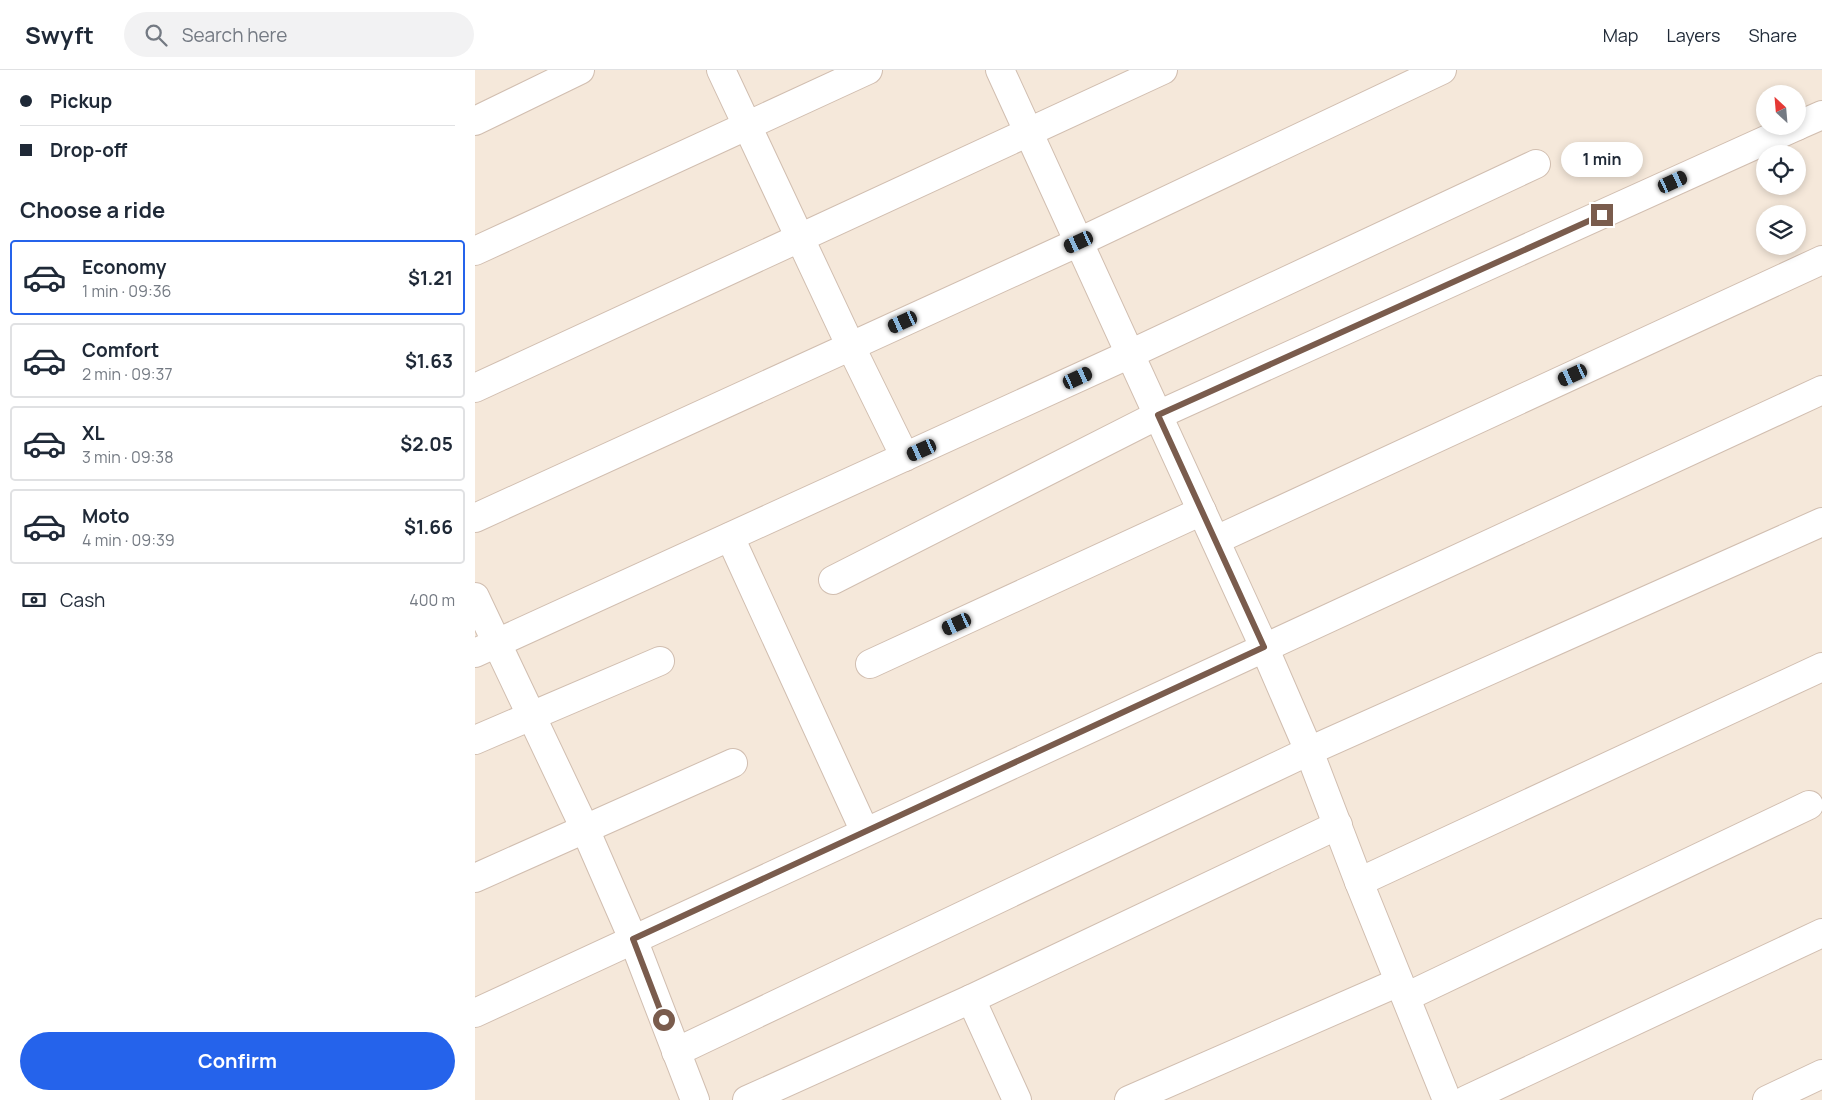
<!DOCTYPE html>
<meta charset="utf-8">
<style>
body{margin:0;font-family:Manrope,sans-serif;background:#f2f2f3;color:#1f2937;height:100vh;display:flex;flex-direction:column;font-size:19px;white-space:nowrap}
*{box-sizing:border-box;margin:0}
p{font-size:16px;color:#747a83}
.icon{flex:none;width:28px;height:28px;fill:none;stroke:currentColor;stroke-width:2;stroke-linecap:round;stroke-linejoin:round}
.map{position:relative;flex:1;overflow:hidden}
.sheet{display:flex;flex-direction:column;background:#fff;width:475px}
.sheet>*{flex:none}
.banner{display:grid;align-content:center;height:110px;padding:0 20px;background:#fff}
.needle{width:32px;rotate:334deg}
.controls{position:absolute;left:1281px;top:15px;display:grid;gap:10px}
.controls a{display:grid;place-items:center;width:50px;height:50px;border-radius:50%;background:#fff;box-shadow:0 2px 8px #0003;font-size:25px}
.end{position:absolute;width:22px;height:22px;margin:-11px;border:6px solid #7a5c4d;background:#fff;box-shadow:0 0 0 2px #fff}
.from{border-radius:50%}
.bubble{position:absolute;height:35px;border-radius:18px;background:#fff;box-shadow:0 2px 8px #0003;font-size:16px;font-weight:700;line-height:35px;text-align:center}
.car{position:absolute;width:15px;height:30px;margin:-15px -8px;border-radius:6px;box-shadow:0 0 4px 1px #0007;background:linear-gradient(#222 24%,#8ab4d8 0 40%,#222 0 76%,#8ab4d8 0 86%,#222 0)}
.banner b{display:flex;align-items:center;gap:18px;height:48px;font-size:19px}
.banner b+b{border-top:1px solid #e0e1e3}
.banner i{width:12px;height:12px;background:#1f2937}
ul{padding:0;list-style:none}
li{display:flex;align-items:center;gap:15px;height:75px;margin:0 10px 8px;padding:0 10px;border:2px solid #e0e1e3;border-radius:5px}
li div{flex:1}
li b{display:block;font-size:19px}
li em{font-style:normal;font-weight:700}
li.active{border-color:#2563eb}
li>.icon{width:45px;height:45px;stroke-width:1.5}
h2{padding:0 20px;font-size:22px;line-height:60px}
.pay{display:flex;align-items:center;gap:12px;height:55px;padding:0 20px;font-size:19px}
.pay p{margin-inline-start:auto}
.primary-button{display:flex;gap:10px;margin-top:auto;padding:10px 20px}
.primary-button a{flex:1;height:58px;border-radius:30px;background:#2563eb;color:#fff;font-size:20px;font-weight:700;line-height:58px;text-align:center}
header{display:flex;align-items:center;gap:30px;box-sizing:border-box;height:70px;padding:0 25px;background:#fff;border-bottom:1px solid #e0e1e3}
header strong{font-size:24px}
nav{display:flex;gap:28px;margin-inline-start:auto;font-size:18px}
.search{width:350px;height:45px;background:#f2f2f3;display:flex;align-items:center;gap:12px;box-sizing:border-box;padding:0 18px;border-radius:28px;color:#747a83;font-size:19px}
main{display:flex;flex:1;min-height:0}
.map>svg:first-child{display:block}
</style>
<header>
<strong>Swyft</strong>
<div class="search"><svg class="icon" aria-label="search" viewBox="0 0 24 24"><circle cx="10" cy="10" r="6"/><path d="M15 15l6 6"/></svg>Search here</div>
<nav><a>Map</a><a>Layers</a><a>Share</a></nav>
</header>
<main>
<section class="sheet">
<div class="banner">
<b><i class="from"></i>Pickup</b>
<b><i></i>Drop-off</b>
</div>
<h2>Choose a ride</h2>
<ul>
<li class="active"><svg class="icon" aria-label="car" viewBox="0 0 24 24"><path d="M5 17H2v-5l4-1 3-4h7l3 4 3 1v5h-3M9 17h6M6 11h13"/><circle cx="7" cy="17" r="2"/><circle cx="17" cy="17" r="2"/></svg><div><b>Economy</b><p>1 min · 09:36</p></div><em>$1.21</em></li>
<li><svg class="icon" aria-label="car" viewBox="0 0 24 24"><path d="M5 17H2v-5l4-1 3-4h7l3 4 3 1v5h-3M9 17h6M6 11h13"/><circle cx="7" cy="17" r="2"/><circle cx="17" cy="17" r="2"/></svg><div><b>Comfort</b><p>2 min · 09:37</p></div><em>$1.63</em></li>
<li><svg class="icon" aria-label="car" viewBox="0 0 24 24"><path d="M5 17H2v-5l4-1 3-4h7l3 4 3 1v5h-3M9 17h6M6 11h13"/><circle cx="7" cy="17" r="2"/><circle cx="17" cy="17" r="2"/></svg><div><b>XL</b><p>3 min · 09:38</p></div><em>$2.05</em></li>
<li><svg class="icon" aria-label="car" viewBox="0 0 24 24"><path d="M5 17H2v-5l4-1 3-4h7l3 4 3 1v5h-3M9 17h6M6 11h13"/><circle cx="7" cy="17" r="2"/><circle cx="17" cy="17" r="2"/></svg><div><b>Moto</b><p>4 min · 09:39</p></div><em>$1.66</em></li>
</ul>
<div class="pay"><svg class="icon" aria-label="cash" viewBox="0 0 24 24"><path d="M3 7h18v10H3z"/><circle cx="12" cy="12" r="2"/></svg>Cash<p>400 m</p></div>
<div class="primary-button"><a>Confirm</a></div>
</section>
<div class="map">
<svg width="1347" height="1030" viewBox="0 0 1347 1030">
<rect width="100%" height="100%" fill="#fdf6ec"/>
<path fill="#f5e8da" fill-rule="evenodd" d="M0 0H1347V1030H0ZM1290 24H1322V56H1290ZM1290 84H1322V116H1290ZM1290 144H1322V176H1290Z"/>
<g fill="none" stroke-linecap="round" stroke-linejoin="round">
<defs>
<g id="minor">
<polyline points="246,0 376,277 430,387"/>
<polyline points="525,0 789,577 834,681 884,812 972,1030"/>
<polyline points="0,51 105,0"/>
<polyline points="1322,56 1347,45"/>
<polyline points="0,181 393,0"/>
<polyline points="0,318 688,0"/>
<polyline points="0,448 604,172 967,0"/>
<polyline points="255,467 390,762"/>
<polyline points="741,470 1347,190"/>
<polyline points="358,510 683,345 1322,56"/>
<polyline points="0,527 110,759 158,869 220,1030"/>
<polyline points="0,583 655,284 1061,94"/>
<polyline points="395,594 727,441"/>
<polyline points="0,670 185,591"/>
<polyline points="0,808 258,693"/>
<polyline points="884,812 1347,597"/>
<polyline points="931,927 1334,735"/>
<polyline points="496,929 542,1030"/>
<polyline points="0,943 1347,320"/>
<polyline points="201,982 834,681 1347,452"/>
<polyline points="272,1030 496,929 863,755"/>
<polyline points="654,1030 924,912"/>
<polyline points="991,1030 1347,863"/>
<polyline points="1292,1030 1347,1004"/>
</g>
</defs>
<use href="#minor" stroke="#d1beb0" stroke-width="30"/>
<use href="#minor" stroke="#fff" stroke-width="28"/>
</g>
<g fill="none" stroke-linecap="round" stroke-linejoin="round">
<polyline stroke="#7a5c4d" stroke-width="6" points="189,950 158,869 789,577 683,345 1127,145"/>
</g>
</svg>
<div class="controls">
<a><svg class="needle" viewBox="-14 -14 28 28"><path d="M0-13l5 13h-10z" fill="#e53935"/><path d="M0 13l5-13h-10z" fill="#747a83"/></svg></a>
<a><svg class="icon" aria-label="locate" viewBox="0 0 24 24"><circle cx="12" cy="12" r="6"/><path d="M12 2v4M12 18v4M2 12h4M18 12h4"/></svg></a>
<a><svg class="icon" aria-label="layers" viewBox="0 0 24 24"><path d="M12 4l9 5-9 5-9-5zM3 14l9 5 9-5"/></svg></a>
</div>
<i class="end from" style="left:189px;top:950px"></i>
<i class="end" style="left:1127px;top:145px"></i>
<div class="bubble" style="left:1086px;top:72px;width:82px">1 min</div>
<i class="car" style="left:1198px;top:112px;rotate:65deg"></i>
<i class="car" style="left:604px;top:172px;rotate:245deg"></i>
<i class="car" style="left:428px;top:252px;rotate:245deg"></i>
<i class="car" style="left:1098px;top:305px;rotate:245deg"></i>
<i class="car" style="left:603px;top:308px;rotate:65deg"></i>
<i class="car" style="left:447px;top:380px;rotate:246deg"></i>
<i class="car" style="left:482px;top:554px;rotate:245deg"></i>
</div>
</main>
